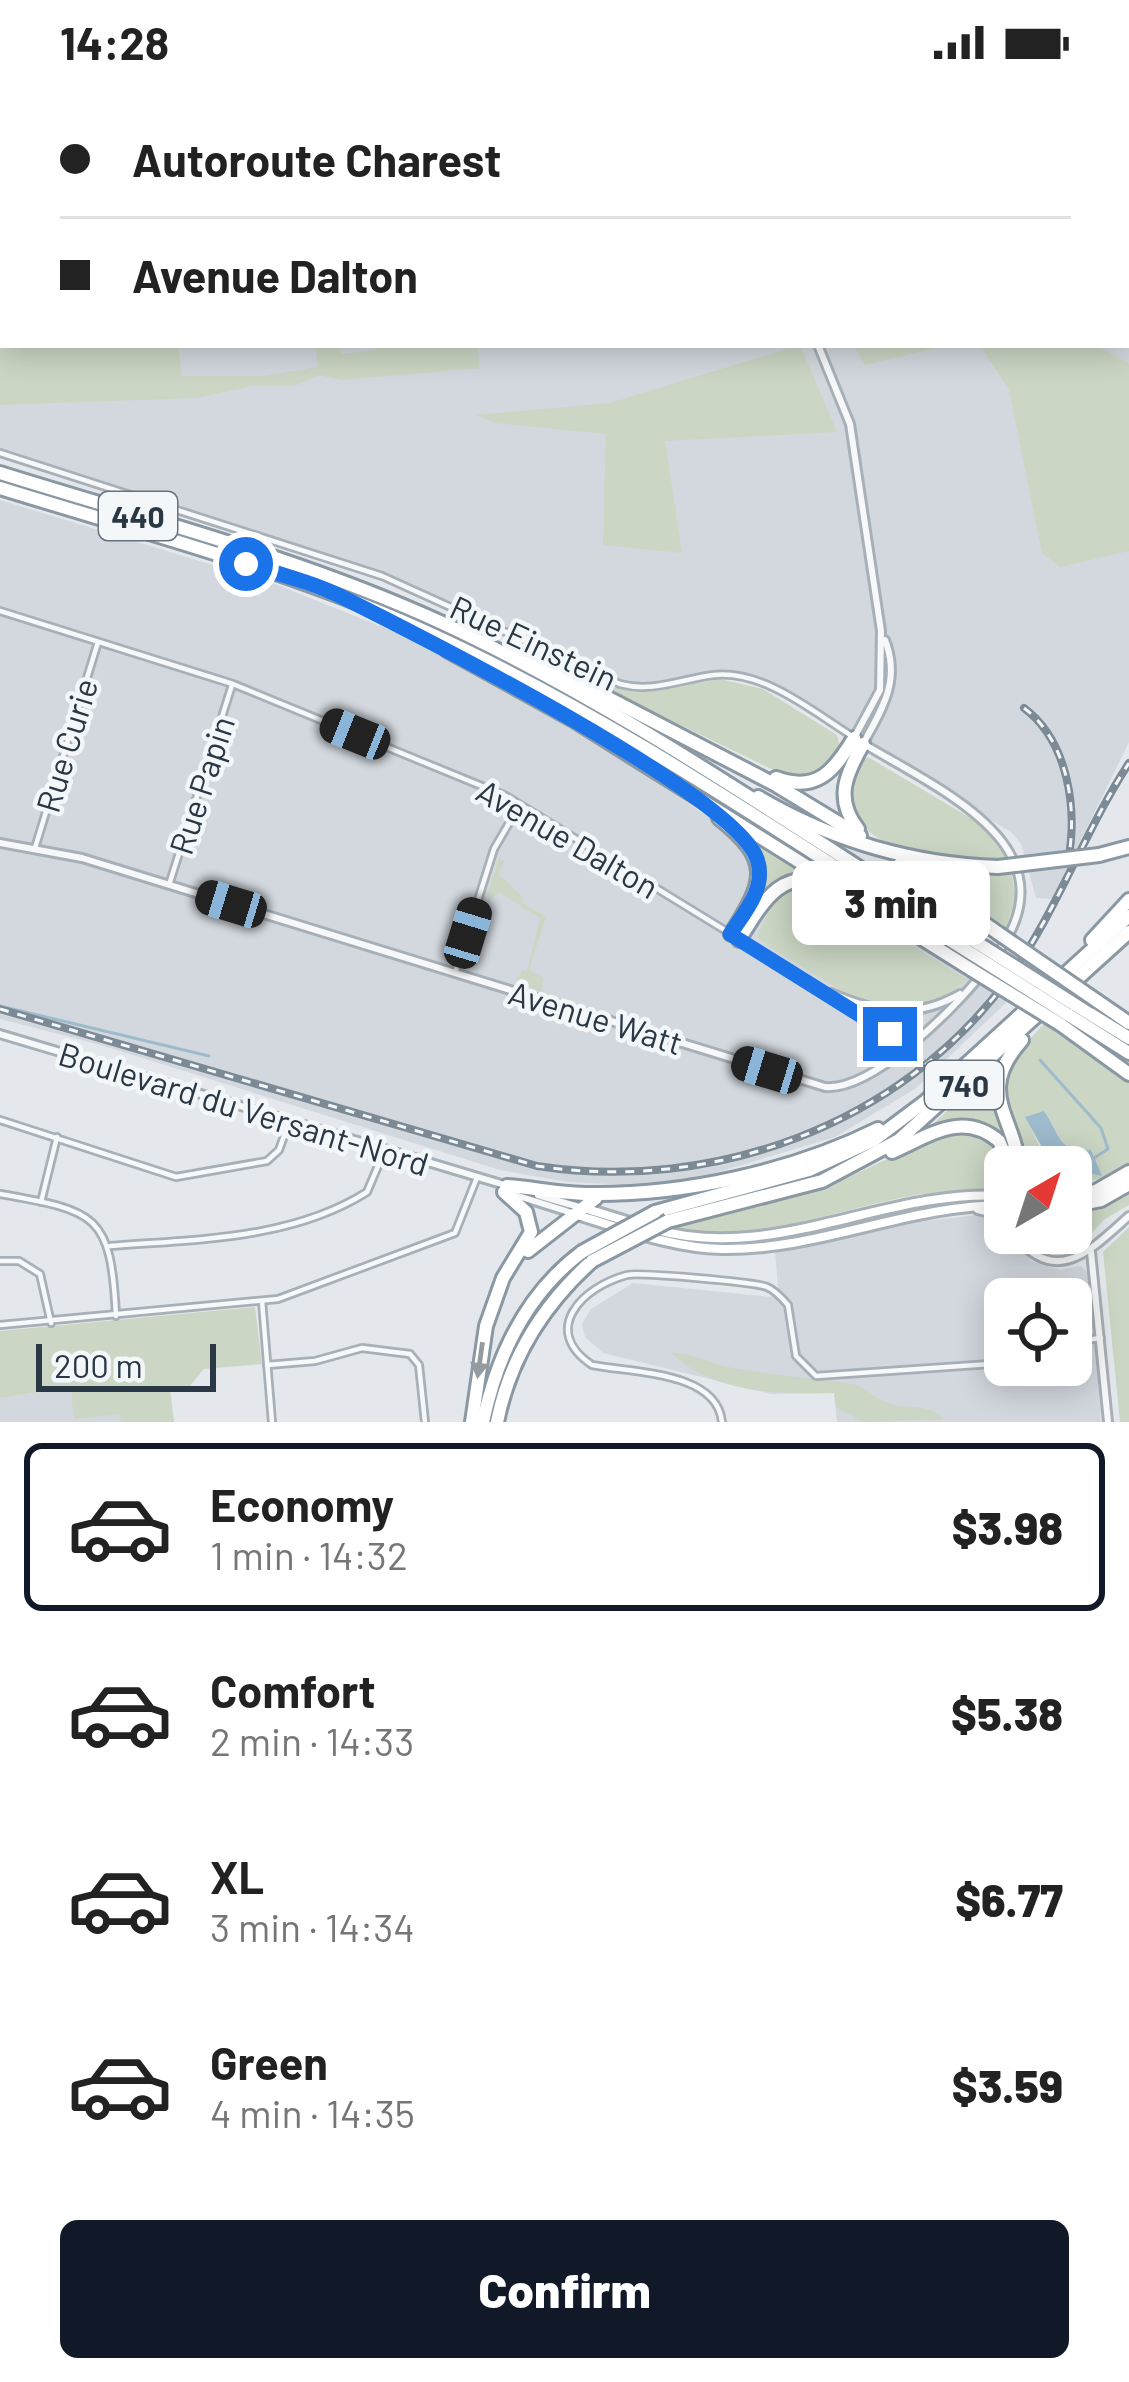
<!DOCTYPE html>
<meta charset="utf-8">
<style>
body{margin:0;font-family:Barlow,sans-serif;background:#f6f6f6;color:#222;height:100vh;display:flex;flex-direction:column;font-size:45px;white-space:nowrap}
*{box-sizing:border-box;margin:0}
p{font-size:39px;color:#767676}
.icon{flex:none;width:66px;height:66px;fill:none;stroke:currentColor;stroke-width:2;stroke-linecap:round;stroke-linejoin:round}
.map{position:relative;height:1338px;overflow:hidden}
.sheet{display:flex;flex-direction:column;background:#fff;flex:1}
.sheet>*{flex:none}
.hud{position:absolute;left:0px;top:0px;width:1131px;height:264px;box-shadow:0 6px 30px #0003;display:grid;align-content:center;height:264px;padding:0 60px;background:#fff}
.needle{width:78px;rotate:39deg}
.fabs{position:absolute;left:984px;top:1062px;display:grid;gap:24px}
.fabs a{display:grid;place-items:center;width:108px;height:108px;border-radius:18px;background:#fff;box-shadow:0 6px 30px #0003;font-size:60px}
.scale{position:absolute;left:36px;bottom:30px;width:180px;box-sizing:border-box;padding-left:12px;border:6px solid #2a3845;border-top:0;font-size:33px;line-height:42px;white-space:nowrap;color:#2a3845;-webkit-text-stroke:9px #f4f7f9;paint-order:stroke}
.end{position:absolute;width:54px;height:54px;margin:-27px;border:15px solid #1a73e8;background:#fff;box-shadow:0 0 0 6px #fff}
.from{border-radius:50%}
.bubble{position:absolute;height:84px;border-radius:18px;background:#fff;box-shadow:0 6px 30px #0003;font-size:39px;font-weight:800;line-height:84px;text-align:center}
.car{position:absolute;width:36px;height:72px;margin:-36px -18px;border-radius:15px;box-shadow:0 0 9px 3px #0007;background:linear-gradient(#222 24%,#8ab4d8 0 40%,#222 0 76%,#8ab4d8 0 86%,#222 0)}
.hud b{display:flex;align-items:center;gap:42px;height:114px;font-size:45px}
.hud b+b{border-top:3px solid #e0e0e0}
.hud i{width:30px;height:30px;background:#222}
ul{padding:21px 0 0;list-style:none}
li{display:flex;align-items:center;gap:36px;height:168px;margin:0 24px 18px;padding:0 36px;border:6px solid transparent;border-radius:18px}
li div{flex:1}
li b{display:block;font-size:45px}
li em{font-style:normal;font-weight:800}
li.selected{border-color:#111827}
li>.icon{width:108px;height:108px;stroke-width:1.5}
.button{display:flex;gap:24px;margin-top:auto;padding:24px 60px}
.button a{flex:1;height:138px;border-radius:18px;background:#111827;color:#fff;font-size:48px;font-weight:800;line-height:138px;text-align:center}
.status{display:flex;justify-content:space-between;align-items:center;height:84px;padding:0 60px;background:#fff;direction:ltr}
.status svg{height:33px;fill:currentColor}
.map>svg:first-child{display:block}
</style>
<div class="status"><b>14:28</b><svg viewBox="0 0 49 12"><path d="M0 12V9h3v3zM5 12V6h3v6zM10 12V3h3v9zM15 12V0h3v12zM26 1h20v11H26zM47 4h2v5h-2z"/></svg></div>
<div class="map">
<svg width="1129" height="1338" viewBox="0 0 1129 1338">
<rect width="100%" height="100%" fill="#e4e8ec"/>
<g fill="#d2d8de" fill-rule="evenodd">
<path d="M0 0H1129V658L1052 815 1036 814 1021 760 1012 749 767 596 726 588 651 601 626 599 393 493 0 365ZM3 3H1128V261H3Z"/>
<polygon points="0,416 275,500 432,563 555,631 719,740 751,773 754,791 748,813 763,824 792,800 825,804 1009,916 915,1005 835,1053 698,1094 629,1101 568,1098 500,1086 101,961 0,935"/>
<path d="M984 1130 1001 1139 1031 1177 1060 1186 1081 1182 1090 1191 1101 1338H837L834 1309 771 1310 603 1269 585 1253 582 1240 591 1225 633 1199 771 1213 778 1204 775 1166 885 1142ZM1005 1215H1071V1281H1005Z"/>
<polygon points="72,1303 121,1330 121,1338 0,1338 0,1314"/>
</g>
<g fill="#cbd6c4">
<polygon points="0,43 3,261 178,261 182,292 263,292 318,283 315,261 339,261 342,270 376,266 378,261 477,261 480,284 341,296 319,291 294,302 253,302 196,314 0,321"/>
<polygon points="800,261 837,348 665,357 682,469 603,461 606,350 495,339 476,331 610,319"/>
<polygon points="853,261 948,261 865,281"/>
<polygon points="980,261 1096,261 1129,280 1129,467 1060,483 1042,469 1009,306"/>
<polygon points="720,595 763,605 837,651 841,666 817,692 790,694 600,602 651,608"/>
<path d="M868 673 982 741 1008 776C942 774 824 774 858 678Z"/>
<polygon points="747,749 813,790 784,795 757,817 763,781"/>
<polygon points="499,774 504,777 499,791 523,813 521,818 546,833 529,886 543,894 541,908 516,898 522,886 527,887 540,834 499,808 492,814 487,811"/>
<polygon points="910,778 1011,786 1016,814 1006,844"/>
<path d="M793 804H818L968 896C905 943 865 922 804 884 788 874 770 865 757 852L774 816Z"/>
<path d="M1046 938 1129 996V1079L1103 1095 1071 1098V1084L1101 1091 1091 1066C1058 1069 1061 1050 1044 1027L1029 1039 1044 1073 1057 1083H1041C990 1029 996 987 1046 938Z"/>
<path d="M998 978 994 1022 1011 1068C990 1033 959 1031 925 1048Z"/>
<path d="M945 1048C971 1048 987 1049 1001 1074L999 1100C974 1111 942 1107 916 1111 822 1128 767 1160 668 1145L834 1100Z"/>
<polygon points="1129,1108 1129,1121 1105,1135 1077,1164 1046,1167 1028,1149 1071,1149 1071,1127 1098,1123"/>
<polygon points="1129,1143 1129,1338 1120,1338 1103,1168"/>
<polygon points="255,1223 262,1280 204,1285 189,1303 170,1305 174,1338 121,1338 120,1330 74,1335 71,1303 0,1314 0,1247"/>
<path d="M671 1269C694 1269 710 1280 733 1284 774 1291 813 1294 853 1300 865 1303 874 1313 885 1318 908 1328 917 1315 945 1335L863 1338 836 1323 834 1309C776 1310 716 1310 671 1269Z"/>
</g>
<path fill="#9ebbcd" d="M1044 1027C1061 1051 1058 1069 1091 1066L1102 1092 1052 1081 1025 1033Z"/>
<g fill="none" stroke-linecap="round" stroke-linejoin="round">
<g stroke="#9ebbcd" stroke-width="3">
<polyline points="0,922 209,972"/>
<polyline points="1040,976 1101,1044 1108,1065 1094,1074"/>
</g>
<defs>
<g id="minor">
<polyline points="60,0 60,3"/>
<polyline points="0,26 3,26"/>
<path d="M0 369 382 492 620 600C653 609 681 595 714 591 764 586 812 627 852 652"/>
<polyline points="0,527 233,600 506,712 731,850"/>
<polyline points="35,764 98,558"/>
<polyline points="169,801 232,601"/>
<polyline points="455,889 494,765 519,722"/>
<polyline points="0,1036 176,1093 267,1077 279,1066 289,1038"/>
<path d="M0 1110C97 1127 111 1130 116 1232"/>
<polyline points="41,1118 57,1053"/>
<path d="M110 1162C196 1155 291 1156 367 1108L384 1068"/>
<polyline points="0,1177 19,1177 40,1190 51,1239"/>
<polyline points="262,1217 272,1338"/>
<polyline points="0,1241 278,1215 455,1149 476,1096"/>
<polyline points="1071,1258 1101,1254"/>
<polyline points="267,1281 315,1277 362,1264 410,1270 419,1281 425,1338"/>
<path d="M722 1338C717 1287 632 1289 592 1281 540 1246 582 1203 627 1191 638 1188 755 1198 767 1203 775 1206 782 1214 788 1221L796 1272 816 1292 1005 1279"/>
</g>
<g id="tertiary">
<polyline points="371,0 378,3"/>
<path d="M818 261 850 340 881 547 880 606 854 654C932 703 1079 760 996 871"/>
<path d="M863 660C882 625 901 597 885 556"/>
<path d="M0 759 82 774 825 1003C872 1007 953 926 981 891"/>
<polyline points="737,854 907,962"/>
<path d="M831 909C877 929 914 936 960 910"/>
<polyline points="0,950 508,1102"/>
<polyline points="512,1110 572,1129"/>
<polyline points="538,1111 579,1123"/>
<path d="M1013 1149C1055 1205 1091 1166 1129 1132"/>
<polyline points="1091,1168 1108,1338"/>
</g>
<g id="secondary">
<polyline points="584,1124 633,1139"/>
<polyline points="978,1125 994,1129 1005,1139"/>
<path d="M577 1131C624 1145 672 1164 721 1165 817 1167 908 1121 1005 1121"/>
<path d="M653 1145C776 1180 883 1104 1005 1112"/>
</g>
<g id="motorway">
<path d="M0 389C147 435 300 474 440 538 632 627 808 754 987 865"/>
<path d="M0 404C145 449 294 487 431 550 624 638 800 763 980 875"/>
<polyline points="510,563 776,701 860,752"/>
<polyline points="447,566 572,635 972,886"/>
<path d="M776 694C817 709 834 687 854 654"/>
<path d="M758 713C833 757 911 780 998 783"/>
<path d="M719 734C773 777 765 797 731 850"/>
<path d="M858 745C834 715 846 690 863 660"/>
<polyline points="1099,771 1129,763"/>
<polyline points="900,780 998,849"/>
<path d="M739 856C761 821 781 781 828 801"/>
<polyline points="1092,856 1129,816"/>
<polyline points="1097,917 1129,939"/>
<polyline points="1074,920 1129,954"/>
<polyline points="1067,930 1129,969"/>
<polyline points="1060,940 1129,990"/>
<path d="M892 1068C929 1052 962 1026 999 1057L1010 1083"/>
<path d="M1020 1083C1012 1029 976 1008 1022 956"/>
<path d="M507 1102C534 1104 562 1110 590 1110 686 1111 793 1087 878 1045"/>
<polyline points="1071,1112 1096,1107 1129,1088"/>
<polyline points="1071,1122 1101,1116 1129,1100"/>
<polyline points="655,1128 809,1086 874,1056 926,1017 1129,832"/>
<polyline points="668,1137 822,1097 899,1056 1129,848"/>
<polyline points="528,1167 596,1114"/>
<polyline points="472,1338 486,1242 503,1194 531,1148 526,1128 504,1108"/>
<path d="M483 1338C497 1272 527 1209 582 1168"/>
<path d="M497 1338C510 1273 543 1221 592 1177"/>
</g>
</defs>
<use href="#minor" stroke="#a8b0b7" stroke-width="10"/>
<use href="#tertiary" stroke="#a8b0b7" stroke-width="12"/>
<use href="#secondary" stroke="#a8b0b7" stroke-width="14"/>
<use href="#motorway" stroke="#8a98a3" stroke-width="18"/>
<use href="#minor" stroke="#f7f8fa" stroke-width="4.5"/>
<use href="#tertiary" stroke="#f7f8fa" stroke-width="6"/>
<use href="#secondary" stroke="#fff" stroke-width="8"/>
<use href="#motorway" stroke="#fff" stroke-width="12"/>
<defs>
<g id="rail">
<polyline points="672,0 677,3"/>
<polyline points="1128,258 1129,258"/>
<path d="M1024 624C1068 657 1078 725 1068 777"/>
<path d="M0 925 537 1082C713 1109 901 1041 1008 895 1057 828 1084 748 1129 679"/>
</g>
</defs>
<use href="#rail" stroke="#7c8a96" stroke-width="8"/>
<use href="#rail" stroke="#f4f7f9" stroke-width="3" stroke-dasharray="9" stroke-linecap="butt"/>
<defs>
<g id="motorway-bridge">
<polyline points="998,783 1099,771"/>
<polyline points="998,849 1097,917"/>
<polyline points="987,865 1074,920"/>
<polyline points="980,875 1067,930"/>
<polyline points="972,886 1060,940"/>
<polyline points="582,1168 655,1128"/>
<polyline points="592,1177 668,1137"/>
</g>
</defs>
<use href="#motorway-bridge" stroke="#8a98a3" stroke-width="18" stroke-linecap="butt"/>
<use href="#motorway-bridge" stroke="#fff" stroke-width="12"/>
</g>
<defs><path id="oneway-solid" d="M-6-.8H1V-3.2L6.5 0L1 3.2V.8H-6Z" transform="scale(3)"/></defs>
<use fill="#949ca2" href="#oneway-solid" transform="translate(480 1276) rotate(98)"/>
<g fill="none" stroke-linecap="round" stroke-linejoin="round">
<path stroke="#1a73e8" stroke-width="15" d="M246 480C278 490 312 498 342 513 414 549 735 710 757 775 767 803 745 828 730 850L890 950"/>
</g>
<g text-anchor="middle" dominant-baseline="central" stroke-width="9" stroke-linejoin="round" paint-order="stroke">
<g fill="#f4f7f9" stroke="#67717b" stroke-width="3">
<rect x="99" y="408" width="78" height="48" rx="9"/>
<rect x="925" y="977" width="78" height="48" rx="9"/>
</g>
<g font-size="30" font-weight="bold" fill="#2a3845">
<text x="138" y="432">440</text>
<text x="964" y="1001">740</text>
</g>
<g font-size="33" fill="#2a3845" stroke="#f4f7f9">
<text transform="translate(534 558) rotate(25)">Rue Einstein</text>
<text transform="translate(66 661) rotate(-73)">Rue Curie</text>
<text transform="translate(201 701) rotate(-72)">Rue Papin</text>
<text transform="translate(568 754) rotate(30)">Avenue Dalton</text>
<text transform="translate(596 933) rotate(17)">Avenue Watt</text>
<text transform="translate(244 1024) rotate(17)">Boulevard du Versant-Nord</text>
</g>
</g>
</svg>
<div class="fabs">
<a><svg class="needle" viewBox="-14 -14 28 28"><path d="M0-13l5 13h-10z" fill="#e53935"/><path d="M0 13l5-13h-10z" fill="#767676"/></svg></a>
<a><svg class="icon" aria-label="locate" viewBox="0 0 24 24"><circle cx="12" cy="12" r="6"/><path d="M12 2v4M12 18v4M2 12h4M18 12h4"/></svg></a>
</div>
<div class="scale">200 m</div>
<i class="end from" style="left:246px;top:480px"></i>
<i class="end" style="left:890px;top:950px"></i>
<div class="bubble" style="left:792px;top:777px;width:198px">3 min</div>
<i class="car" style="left:355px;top:650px;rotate:292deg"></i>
<i class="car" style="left:231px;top:820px;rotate:287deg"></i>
<i class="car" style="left:468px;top:849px;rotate:17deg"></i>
<i class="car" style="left:767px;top:986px;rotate:287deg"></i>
<div class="hud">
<b><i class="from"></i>Autoroute Charest</b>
<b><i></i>Avenue Dalton</b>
</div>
</div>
<section class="sheet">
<ul>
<li class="selected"><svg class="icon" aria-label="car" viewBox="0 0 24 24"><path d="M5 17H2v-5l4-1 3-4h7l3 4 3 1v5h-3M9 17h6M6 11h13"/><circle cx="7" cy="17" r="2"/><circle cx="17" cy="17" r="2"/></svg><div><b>Economy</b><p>1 min · 14:32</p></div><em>$3.98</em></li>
<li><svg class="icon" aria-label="car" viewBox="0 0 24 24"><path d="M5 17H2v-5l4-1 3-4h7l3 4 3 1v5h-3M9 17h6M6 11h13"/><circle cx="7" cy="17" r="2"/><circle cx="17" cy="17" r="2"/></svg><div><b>Comfort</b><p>2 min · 14:33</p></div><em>$5.38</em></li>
<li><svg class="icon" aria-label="car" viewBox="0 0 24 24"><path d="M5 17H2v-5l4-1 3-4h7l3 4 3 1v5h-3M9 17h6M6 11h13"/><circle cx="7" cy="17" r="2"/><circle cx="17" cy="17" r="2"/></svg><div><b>XL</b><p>3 min · 14:34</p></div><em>$6.77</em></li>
<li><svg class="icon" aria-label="car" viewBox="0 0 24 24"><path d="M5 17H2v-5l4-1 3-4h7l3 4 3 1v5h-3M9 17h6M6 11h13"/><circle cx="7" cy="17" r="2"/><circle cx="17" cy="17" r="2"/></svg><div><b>Green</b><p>4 min · 14:35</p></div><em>$3.59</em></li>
</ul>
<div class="button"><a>Confirm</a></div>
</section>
